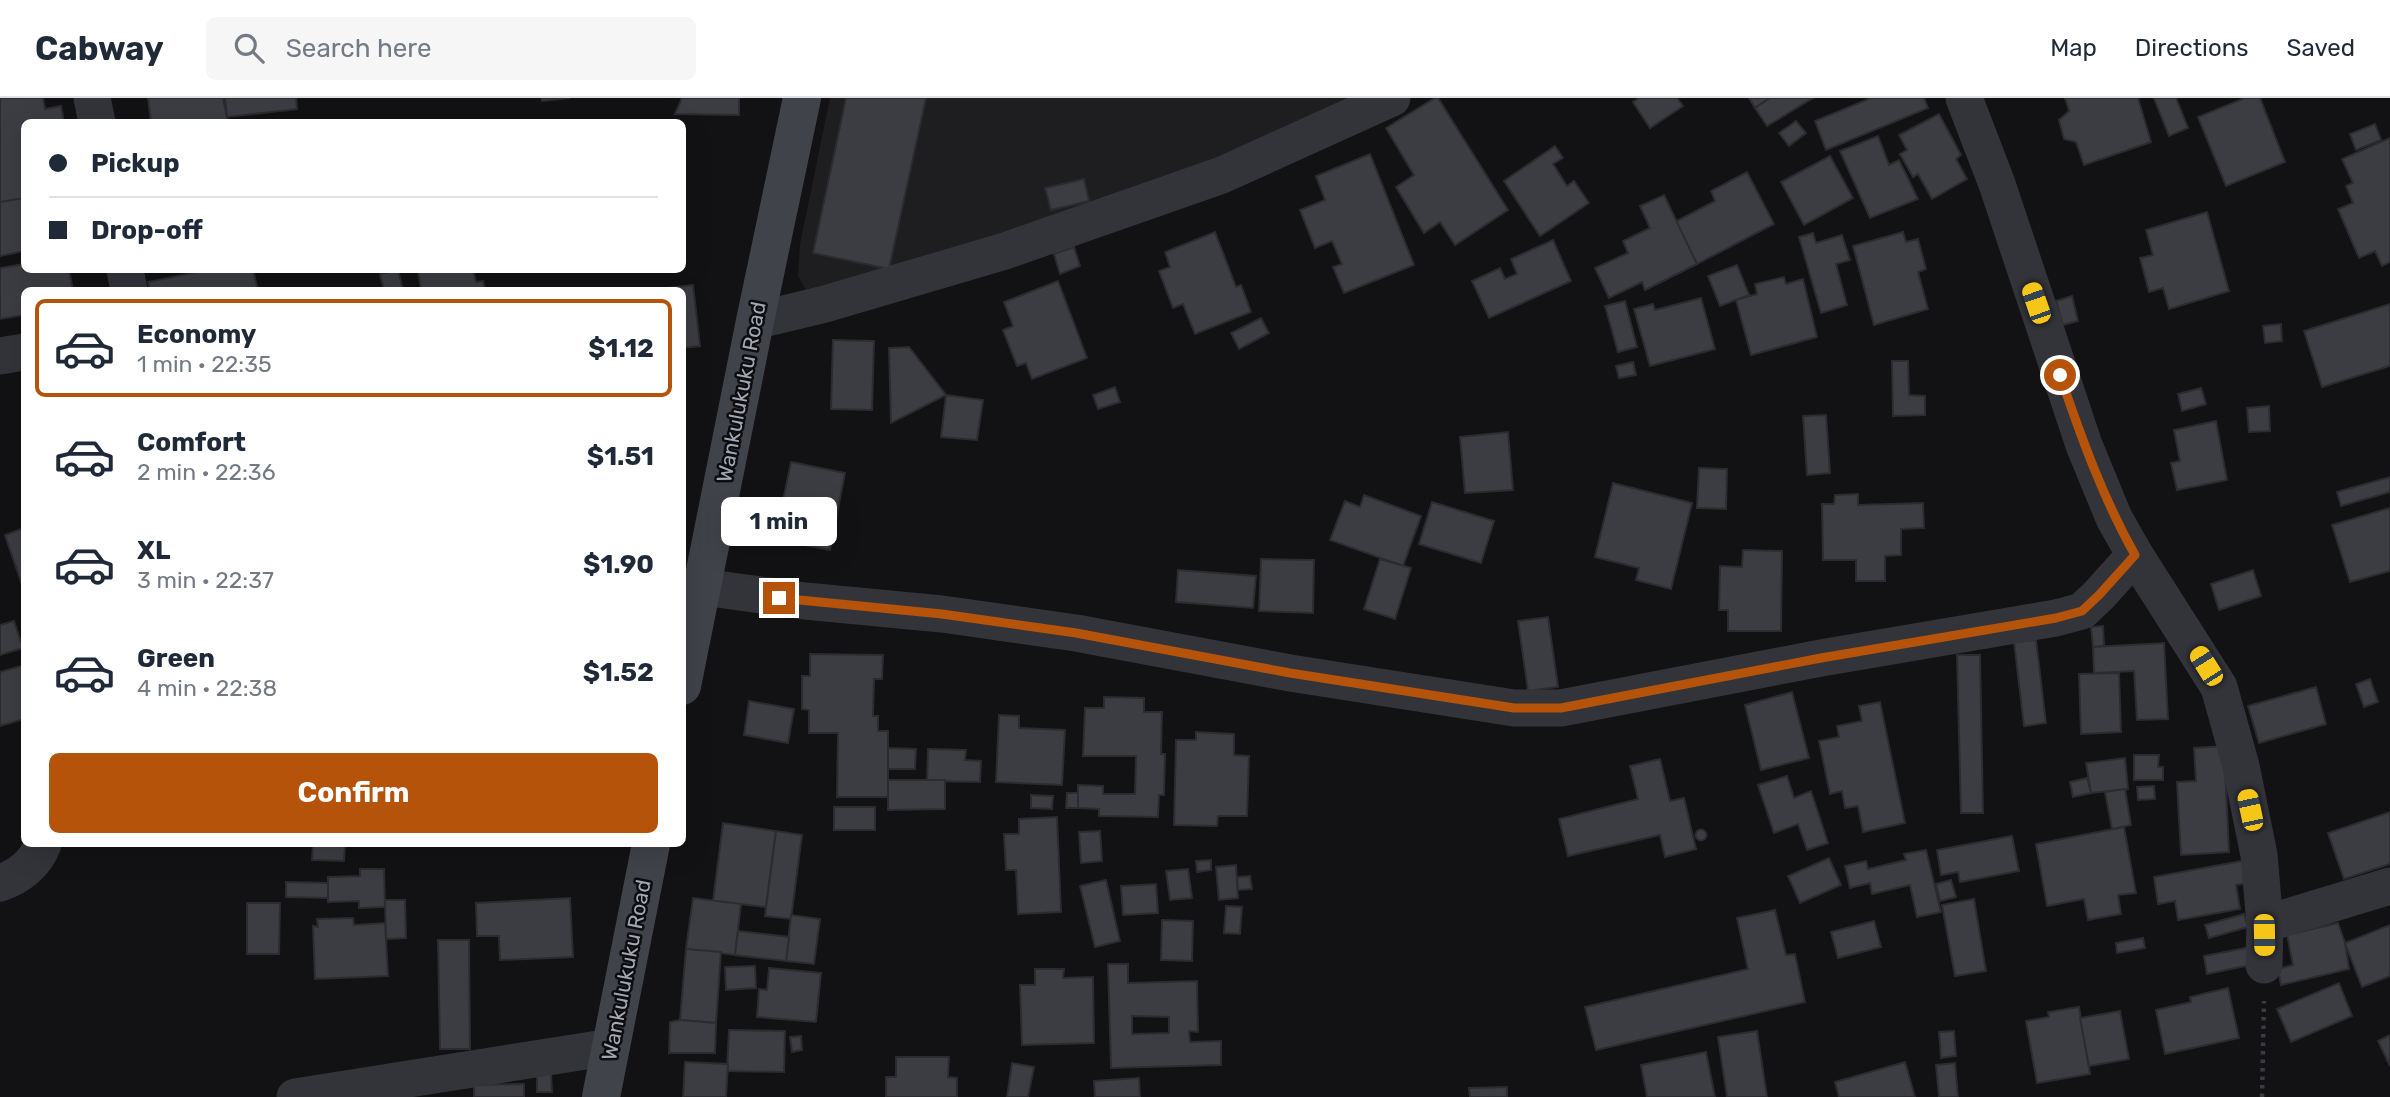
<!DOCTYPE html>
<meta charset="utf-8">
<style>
body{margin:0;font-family:Rubik,sans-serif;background:#f6f6f7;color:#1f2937;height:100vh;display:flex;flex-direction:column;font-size:26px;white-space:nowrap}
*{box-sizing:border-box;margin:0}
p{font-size:23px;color:#747a83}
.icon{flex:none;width:38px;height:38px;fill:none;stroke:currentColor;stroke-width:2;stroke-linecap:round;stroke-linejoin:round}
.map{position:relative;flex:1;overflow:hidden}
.details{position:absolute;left:21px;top:189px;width:665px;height:560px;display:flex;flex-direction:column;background:#fff;border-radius:10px;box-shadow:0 7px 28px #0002}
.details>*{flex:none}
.guide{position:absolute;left:21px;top:21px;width:665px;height:154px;border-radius:10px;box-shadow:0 7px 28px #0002;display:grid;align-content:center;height:154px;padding:0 28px;background:#fff}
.end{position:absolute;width:32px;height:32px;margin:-16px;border:9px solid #b45309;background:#fff;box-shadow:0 0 0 4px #fff}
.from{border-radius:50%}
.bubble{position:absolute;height:49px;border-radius:10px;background:#fff;box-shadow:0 7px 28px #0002;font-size:23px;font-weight:700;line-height:49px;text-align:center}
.car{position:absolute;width:21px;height:42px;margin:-21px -10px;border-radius:9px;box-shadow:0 0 5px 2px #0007;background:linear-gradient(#f5c518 24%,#345 0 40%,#f5c518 0 76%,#345 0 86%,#f5c518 0)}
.guide b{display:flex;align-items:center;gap:24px;height:66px;font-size:26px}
.guide b+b{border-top:2px solid #e0e1e3}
.guide i{width:18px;height:18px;background:#1f2937}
ul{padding:12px 0 0;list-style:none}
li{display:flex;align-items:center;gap:21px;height:98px;margin:0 14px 10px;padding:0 14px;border:4px solid transparent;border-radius:10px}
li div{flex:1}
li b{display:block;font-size:26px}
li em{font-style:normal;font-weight:700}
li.selected{border-color:#b45309}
li>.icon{width:63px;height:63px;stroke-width:1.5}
.button{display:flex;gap:14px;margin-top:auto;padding:14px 28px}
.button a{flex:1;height:80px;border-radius:10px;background:#b45309;color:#fff;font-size:28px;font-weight:700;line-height:80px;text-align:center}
header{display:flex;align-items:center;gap:42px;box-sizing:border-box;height:98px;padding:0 35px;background:#fff;border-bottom:2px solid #e0e1e3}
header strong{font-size:33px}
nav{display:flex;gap:38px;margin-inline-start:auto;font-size:24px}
.search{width:490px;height:63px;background:#f6f6f7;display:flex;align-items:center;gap:18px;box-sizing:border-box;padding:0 24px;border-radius:10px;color:#747a83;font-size:26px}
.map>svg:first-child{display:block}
</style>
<header>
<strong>Cabway</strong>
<div class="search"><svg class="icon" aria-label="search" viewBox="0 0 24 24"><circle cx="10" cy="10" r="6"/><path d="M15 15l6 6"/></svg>Search here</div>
<nav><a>Map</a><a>Directions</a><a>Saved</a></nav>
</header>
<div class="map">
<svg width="2390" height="999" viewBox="0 0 2390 999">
<rect width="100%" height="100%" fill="#121214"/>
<polygon fill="#1e1e21" points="830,0 1361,0 1224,64 810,199 798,178 800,146"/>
<g fill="#3c3d42" stroke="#2c2c30" stroke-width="2" fill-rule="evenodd">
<polygon points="0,0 43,0 45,11 61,8 64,24 24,24 24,106 0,111"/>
<polygon points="148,0 223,0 228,24 151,24"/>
<polygon points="225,0 296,0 297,11 227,19"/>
<polygon points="542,0 570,0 542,3"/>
<polygon points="682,0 739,0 739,17 675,16"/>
<polygon points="846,0 926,0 889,171 813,155"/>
<polygon points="1435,0 1438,0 1508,112 1455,147 1440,124 1424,135 1396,89 1414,77 1386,30"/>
<polygon points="1639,0 1677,0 1683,8 1650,30 1633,4"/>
<polygon points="1749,0 1770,0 1755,10"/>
<polygon points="1770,0 1813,0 1767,28 1755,10"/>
<polygon points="1871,0 1924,0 1928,10 1826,52 1815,23"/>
<polygon points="2065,0 2138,0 2151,44 2084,67 2076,44 2064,41 2059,22 2069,13"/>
<polygon points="2154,0 2176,0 2188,30 2169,38"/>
<polygon points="2245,0 2260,0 2285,64 2226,88 2198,19"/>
<polygon points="1939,16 1961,57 1956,61 1967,81 1932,101 1918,76 1913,79 1900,56 1907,52 1899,37"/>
<polygon points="1796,23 1806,35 1789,48 1779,35"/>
<polygon points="2375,26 2381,42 2356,52 2350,36"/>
<polygon points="1878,38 1889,67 1899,62 1918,101 1870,120 1840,53"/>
<polygon points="2390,40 2390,164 2382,168 2375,153 2359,160 2338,111 2353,105 2346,88 2353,85 2342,61"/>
<polygon points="1555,48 1563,60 1553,66 1567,88 1574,83 1589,105 1540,138 1504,83"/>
<polygon points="1370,56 1414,167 1344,195 1333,169 1342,166 1332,143 1315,150 1300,112 1325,102 1316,78"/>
<polygon points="1830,58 1853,100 1804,127 1781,84"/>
<polygon points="1747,74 1774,126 1697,166 1675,124 1715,103 1711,93"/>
<polygon points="1084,81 1089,103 1051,112 1045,90"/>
<polygon points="1664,97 1697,166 1645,192 1642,184 1609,200 1595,170 1628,155 1623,143 1650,130 1640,108"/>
<polygon points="24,100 24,153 0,158 0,104"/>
<polygon points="2207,114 2229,193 2169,211 2163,190 2149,194 2140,160 2153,157 2146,132"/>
<polygon points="1215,134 1236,189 1241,187 1251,214 1195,236 1183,206 1173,210 1159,173 1170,169 1165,154"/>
<polygon points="1903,134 1906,144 1918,141 1926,171 1918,174 1928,211 1874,227 1853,148"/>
<polygon points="1813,135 1816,145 1842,137 1850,162 1836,166 1847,207 1821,215 1799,139"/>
<polygon points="1553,142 1571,183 1489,220 1472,183 1500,170 1505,181 1517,176 1511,161"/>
<polygon points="1074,149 1080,168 1060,176 1054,156"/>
<polygon points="24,166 24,172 69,172 73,192 24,192 24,217 0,221 0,170"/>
<polygon points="1737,167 1749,197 1720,208 1708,178"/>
<polygon points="206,172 253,172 258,192 150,192 148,184"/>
<polygon points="398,172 403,192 384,192 380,176"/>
<polygon points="418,172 473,172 476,184 483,183 485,192 421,192"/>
<polygon points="1784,179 1786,186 1803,181 1817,239 1751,257 1736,202 1757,196 1755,186"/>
<polygon points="1058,183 1087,260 1032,281 1026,265 1017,268 1003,232 1013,228 1004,204"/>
<polygon points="693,187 700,248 682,250 682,192 647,192"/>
<polygon points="2072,198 2078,223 2063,227 2056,203"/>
<polygon points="1701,200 1715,251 1650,268 1634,211 1653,206 1655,212"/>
<polygon points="1625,203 1637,249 1618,254 1605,208"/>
<polygon points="2390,206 2390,268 2322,289 2304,233"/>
<polygon points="1261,220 1269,235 1239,251 1231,235"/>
<polygon points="2281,226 2282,243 2265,245 2263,228"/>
<polygon points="833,242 874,243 872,312 831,311"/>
<polygon points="909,249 946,297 891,325 889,250"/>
<polygon points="1892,263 1908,263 1909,297 1925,298 1925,317 1893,318"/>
<polygon points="1633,264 1636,277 1619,280 1616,268"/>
<polygon points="1115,289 1120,304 1098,311 1093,297"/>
<polygon points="2201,290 2206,306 2182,313 2178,296"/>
<polygon points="946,297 983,302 977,342 941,339"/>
<polygon points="2269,308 2270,333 2249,334 2247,310"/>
<polygon points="1826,317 1830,375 1807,377 1803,318"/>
<polygon points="2216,323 2227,382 2177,392 2171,365 2180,363 2174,332"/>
<polygon points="1508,334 1513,392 1465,395 1460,339"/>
<polygon points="791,364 845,375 830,452 775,441"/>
<polygon points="1699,370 1727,371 1726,411 1697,410"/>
<polygon points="2390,379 2390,394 2341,408 2337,394"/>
<polygon points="1613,385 1692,405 1671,491 1636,482 1639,470 1595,459"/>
<polygon points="1858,396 1858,407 1923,405 1924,430 1901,431 1901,457 1885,458 1885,483 1856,483 1856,462 1823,462 1822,406 1834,406 1835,397"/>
<polygon points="1364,397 1421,418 1403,468 1330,442 1345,403 1360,409"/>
<polygon points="1432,404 1494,423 1481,465 1419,446"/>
<polygon points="2390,410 2390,473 2350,484 2332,427"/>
<polygon points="24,430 24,493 5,437"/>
<polygon points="1743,452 1782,453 1781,533 1728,533 1728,512 1719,512 1720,468 1742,469"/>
<polygon points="1261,461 1314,462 1313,515 1259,513"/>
<polygon points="1380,461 1411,470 1395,521 1364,511"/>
<polygon points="1178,472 1256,478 1253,510 1176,504"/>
<polygon points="2253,472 2261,498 2219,512 2211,486"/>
<polygon points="1548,519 1558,589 1528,593 1518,523"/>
<polygon points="14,523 23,550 0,557 0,527"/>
<polygon points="2103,528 2104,548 2093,549 2091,529"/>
<polygon points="2036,542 2046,625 2024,628 2014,544"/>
<polygon points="2164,545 2168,621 2137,622 2134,573 2094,575 2093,549"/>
<polygon points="810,556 883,557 882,581 874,581 873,618 878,618 878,633 888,633 888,699 837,699 838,635 809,635 809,612 802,611 802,578 810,578"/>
<polygon points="1957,557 1980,557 1983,715 1961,715"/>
<polygon points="24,567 24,621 0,628 0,574"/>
<polygon points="2119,575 2121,634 2081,636 2079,576"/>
<polygon points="2370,581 2378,604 2364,609 2356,586"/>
<polygon points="2316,589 2326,626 2259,645 2248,608"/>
<polygon points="1792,594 1809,660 1761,672 1745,607"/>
<polygon points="1104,599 1144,600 1144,614 1162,614 1161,656 1165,656 1164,697 1159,697 1158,719 1099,718 1099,711 1078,710 1078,687 1103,688 1103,696 1135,696 1136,658 1083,658 1085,610 1104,610"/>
<polygon points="749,603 794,611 788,645 744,637"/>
<polygon points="1880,604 1905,725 1863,734 1858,708 1845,710 1842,693 1830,696 1819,643 1839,639 1837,628 1862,623 1859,608"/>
<polygon points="999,617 1019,618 1019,630 1065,632 1062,687 996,684"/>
<polygon points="1196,634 1234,636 1234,657 1249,658 1247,718 1218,718 1217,728 1174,727 1176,642 1196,642"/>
<polygon points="2224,648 2229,754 2181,757 2177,684 2196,683 2194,650"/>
<polygon points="888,650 916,651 915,671 888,671"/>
<polygon points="928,651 966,652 965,662 981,663 980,684 927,683"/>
<polygon points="2134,657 2159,657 2158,669 2163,669 2163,682 2134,682"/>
<polygon points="2125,660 2128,691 2091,695 2086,665"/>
<polygon points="1660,661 1670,703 1684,700 1696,751 1665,759 1660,737 1568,758 1559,721 1638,701 1630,668"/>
<polygon points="1787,678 1794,700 1811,693 1828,745 1807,752 1798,726 1774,735 1758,687"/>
<polygon points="2087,680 2091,695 2073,699 2070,684"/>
<polygon points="888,682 945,682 945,711 888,712"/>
<polygon points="2154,688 2155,701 2138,702 2137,689"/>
<polygon points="2125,691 2131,727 2112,731 2105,694"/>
<polygon points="1067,695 1078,695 1078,710 1066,710"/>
<polygon points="1031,697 1053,698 1052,711 1031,710"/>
<rect x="834" y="709" width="41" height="23"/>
<polygon points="2390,714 2390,766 2344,781 2328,735"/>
<polygon points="1057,719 1061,814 1018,816 1016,772 1006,772 1004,736 1019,736 1019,721"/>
<polygon points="723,725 776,733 766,809 713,803"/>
<polygon points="2124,729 2136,795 2118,797 2121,816 2088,822 2084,801 2047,808 2036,746"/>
<circle cx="1701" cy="737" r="5.5"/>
<polygon points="776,733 802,737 791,821 765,818"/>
<polygon points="1100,733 1102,763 1081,765 1079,734"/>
<polygon points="2012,738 2019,773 1960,784 1958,774 1941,777 1937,752"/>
<polygon points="313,746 345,746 344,763 312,762"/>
<polygon points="1926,752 1941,814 1917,819 1910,787 1872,796 1870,785 1850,790 1845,768 1866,763 1868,771 1906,762 1904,756"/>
<polygon points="1829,760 1841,787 1800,805 1788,778"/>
<polygon points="1211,762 1211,772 1197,774 1196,763"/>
<polygon points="2242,763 2247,785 2236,787 2240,811 2178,822 2175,803 2158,806 2154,779"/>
<polygon points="1236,767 1238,800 1219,802 1216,769"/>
<polygon points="360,771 384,771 385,809 359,810 359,803 328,804 328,779 360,778"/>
<polygon points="1188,771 1192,800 1170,802 1166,773"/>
<polygon points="1250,778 1252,791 1238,792 1237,779"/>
<polygon points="1106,782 1120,843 1095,849 1080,788"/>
<polygon points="1951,782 1956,799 1940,803 1936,786"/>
<polygon points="286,784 328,785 328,800 286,799"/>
<polygon points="1156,786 1158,815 1123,817 1121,788"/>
<polygon points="570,800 573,859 500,862 499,838 477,838 476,805"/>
<polygon points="693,800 741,806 735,857 686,851"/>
<polygon points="1974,801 1986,873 1955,878 1942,807"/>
<polygon points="385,802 405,802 406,840 386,841"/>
<polygon points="247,805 280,805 279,856 247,856"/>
<polygon points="1226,808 1242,809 1240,836 1224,835"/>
<polygon points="1775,812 1786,857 1795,856 1805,904 1596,952 1585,909 1748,871 1737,820"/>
<polygon points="2244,816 2248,829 2209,840 2205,827"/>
<polygon points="791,817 820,821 814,866 786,863"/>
<polygon points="353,820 354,827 385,825 388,878 315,881 313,828 318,829 317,821"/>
<polygon points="1162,822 1193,823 1192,863 1161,862"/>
<polygon points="1874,823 1881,849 1838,860 1831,834"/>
<polygon points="2338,825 2345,845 2349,871 2281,887 2278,871 2293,867 2287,837"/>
<polygon points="2390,827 2390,878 2362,889 2345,845"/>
<polygon points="738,833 789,839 786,863 735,857"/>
<polygon points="2143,840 2145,850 2117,855 2116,845"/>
<polygon points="438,842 469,842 470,951 440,951"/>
<polygon points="2251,849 2255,866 2207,876 2204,858"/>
<polygon points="686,851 721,854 716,925 680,922"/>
<path d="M1108 866H1128V885L1197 883 1198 934 1189 933 1190 944 1221 943V967L1111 970ZM1132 918 1169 919V935L1132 936Z"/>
<polygon points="755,868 756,890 726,892 725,869"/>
<polygon points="769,870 821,875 816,924 757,919 759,891 767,892"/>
<polygon points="1035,871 1064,871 1063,880 1093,879 1094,945 1022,947 1020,887 1035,887"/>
<polygon points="2339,885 2352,918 2291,944 2277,911"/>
<polygon points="2228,890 2239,940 2165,956 2156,912 2191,904 2190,899"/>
<polygon points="2079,909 2090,976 2037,985 2026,923 2049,919 2048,914"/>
<polygon points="2120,913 2129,961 2089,968 2080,920"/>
<polygon points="680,922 716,925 715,955 669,955 670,924"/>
<polygon points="729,932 785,933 784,974 727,973"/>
<polygon points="1757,933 1767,999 1727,999 1718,939"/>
<polygon points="1954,933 1956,958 1941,960 1939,934"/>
<polygon points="2390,937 2390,968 2378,943"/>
<polygon points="801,938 802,952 792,954 790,939"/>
<polygon points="1706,954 1715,999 1647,999 1641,967"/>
<polygon points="896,959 949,959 948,979 957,980 957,999 886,999 886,979 896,979"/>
<polygon points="685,964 728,966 726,999 683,999"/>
<polygon points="1905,964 1915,999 1839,999 1835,984"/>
<polygon points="1012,965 1034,969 1028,999 1007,999"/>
<polygon points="1955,965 1958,999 1939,999 1936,967"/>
<polygon points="537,975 551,975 552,994 537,994"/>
<polygon points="1139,980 1140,999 1095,999 1094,983"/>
<polygon points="524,986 524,999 474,999 474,987"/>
<polygon points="1507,989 1507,999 1470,999 1469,990"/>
</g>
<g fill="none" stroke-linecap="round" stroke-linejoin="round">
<polyline stroke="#393b41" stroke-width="4.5" stroke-dasharray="3.5 5" stroke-linecap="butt" points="2262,999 2264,903"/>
<g stroke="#33343a" stroke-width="37">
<polyline points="92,0 97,24"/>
<polyline points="1964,0 1997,86 2084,347 2114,420 2135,457 2219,589 2241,668 2259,757 2265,826 2264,867"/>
<polyline points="125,172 129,192"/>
<polyline points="755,223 825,206 1005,153 1222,77 1392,0"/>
<polyline points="0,258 24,254"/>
<polyline points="702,489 805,503 942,516 1076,535 1290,575 1514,610 1561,610 1821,560 2056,520 2082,513 2099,497 2135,457"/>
<path d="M0 785C19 779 36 765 43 746"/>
<polyline points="2265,826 2390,788"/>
<polyline points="295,999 611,949"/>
</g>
<g stroke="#41434a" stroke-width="38">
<polyline points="682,588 755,223 802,0"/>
<polyline points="601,999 651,746"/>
</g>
</g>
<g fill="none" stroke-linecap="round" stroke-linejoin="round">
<path stroke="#b45309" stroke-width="9" d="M779 500 942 516 1076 535 1290 575 1514 610H1561L1821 560 2056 520 2082 513 2099 497 2135 457C2103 400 2081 339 2060 277"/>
</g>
<g text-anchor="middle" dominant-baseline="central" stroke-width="5" stroke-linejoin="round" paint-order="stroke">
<g font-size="21" fill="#a2a8b6" stroke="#0d0d0f">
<text transform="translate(741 294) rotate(-79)">Wankulukuku Road</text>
<text transform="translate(626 872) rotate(-79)">Wankulukuku Road</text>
</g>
</g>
</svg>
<i class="end from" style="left:2060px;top:277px"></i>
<i class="end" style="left:779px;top:500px"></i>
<div class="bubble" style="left:721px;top:399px;width:116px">1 min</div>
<i class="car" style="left:2036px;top:205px;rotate:341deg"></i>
<i class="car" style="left:2206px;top:568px;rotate:328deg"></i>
<i class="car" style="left:2250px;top:712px;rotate:348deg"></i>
<i class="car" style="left:2264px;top:837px;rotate:179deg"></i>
<div class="guide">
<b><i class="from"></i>Pickup</b>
<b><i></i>Drop-off</b>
</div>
<section class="details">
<ul>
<li class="selected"><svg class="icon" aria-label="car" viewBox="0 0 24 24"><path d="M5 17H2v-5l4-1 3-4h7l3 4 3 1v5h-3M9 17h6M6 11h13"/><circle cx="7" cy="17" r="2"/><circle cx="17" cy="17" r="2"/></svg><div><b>Economy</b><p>1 min · 22:35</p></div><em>$1.12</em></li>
<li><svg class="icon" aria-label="car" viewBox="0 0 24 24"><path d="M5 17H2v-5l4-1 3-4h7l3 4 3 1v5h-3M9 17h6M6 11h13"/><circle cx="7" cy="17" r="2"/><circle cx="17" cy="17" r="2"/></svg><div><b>Comfort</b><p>2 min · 22:36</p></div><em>$1.51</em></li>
<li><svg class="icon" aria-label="car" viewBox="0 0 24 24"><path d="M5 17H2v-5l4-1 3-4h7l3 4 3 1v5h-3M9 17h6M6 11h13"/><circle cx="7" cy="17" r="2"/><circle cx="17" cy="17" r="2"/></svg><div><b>XL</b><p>3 min · 22:37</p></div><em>$1.90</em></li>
<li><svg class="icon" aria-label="car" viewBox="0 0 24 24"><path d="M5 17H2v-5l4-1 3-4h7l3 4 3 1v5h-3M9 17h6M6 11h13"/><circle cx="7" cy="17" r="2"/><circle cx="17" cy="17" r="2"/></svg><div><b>Green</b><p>4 min · 22:38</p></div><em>$1.52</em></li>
</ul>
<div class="button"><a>Confirm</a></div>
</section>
</div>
